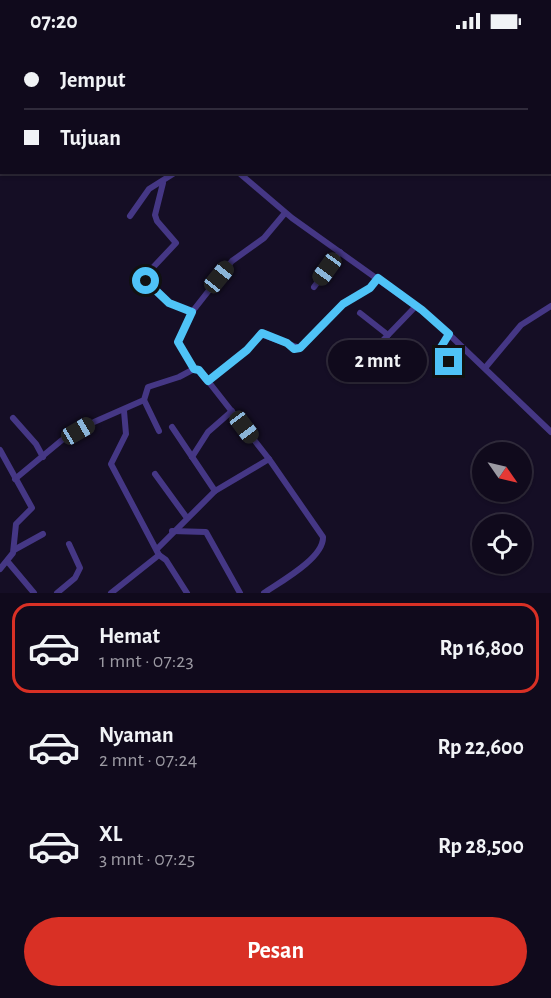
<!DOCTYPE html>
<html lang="id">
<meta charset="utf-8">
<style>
body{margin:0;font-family:"Alegreya Sans",sans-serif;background:#191325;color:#f1f3f6;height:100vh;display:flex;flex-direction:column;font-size:22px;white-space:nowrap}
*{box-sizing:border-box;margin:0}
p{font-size:20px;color:#9c9aa3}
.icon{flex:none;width:33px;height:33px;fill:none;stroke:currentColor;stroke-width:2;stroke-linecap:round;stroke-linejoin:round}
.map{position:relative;height:551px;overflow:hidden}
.sheet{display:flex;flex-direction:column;background:#100a1c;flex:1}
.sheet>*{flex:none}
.top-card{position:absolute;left:0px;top:0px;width:552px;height:132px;box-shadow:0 2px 4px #0004,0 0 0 2px #302b3b;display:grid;align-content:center;height:132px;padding:0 24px;background:#100a1c}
.needle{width:39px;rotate:124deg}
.controls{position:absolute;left:472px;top:400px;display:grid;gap:12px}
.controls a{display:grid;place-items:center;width:60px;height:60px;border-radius:50%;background:#100a1c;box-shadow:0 2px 4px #0004,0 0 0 2px #302b3b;font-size:30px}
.end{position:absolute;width:27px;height:27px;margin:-14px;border:8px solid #4fc3f7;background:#111;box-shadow:0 0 0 3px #111}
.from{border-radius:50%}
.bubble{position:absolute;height:42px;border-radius:21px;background:#100a1c;box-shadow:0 2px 4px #0004,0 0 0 2px #302b3b;font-size:20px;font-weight:700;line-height:42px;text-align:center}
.car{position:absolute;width:18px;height:36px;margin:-18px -9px;border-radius:8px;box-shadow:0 0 4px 2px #0007;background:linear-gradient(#222 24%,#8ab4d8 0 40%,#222 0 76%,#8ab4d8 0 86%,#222 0)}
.top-card b{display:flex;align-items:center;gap:21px;height:57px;font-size:22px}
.top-card b+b{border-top:2px solid #302b3b}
.top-card i{width:15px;height:15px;background:#f1f3f6}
ul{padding:10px 0 0;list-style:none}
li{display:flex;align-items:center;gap:18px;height:90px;margin:0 12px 9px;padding:0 12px;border:3px solid transparent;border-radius:18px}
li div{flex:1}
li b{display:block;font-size:22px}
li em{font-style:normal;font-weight:700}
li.on{border-color:#d93025}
li>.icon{width:54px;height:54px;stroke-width:1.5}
.button{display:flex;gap:12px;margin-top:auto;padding:12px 24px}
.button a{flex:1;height:69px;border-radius:36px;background:#d93025;color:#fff;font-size:24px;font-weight:700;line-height:69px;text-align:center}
.status{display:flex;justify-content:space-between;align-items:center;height:42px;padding:0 30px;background:#100a1c;direction:ltr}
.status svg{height:16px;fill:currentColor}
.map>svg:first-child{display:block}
</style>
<div class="status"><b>07:20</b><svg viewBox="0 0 49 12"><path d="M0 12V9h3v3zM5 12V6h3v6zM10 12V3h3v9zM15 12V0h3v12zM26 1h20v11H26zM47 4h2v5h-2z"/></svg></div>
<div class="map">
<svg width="551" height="551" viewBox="0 0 551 551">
<rect width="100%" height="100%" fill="#150e25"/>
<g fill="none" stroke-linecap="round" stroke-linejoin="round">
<g stroke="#453785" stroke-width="6">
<polyline points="103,0 104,2"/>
<polyline points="464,0 466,2"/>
<polyline points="273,2 274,0"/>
<polyline points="354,2 357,0"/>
<polyline points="550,32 551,31"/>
<polyline points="550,106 551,106"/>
<polyline points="238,130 292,176 432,276 551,390"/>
<polyline points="163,141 155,173 157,179 176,201 144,235 169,261 192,270"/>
<polyline points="130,174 149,147 176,130"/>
<polyline points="314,245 340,210"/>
<polyline points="360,271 388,293"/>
<polyline points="449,292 438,311 450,320 462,305"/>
<polyline points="363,319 416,264"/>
<polyline points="485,326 521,283 551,264"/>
<polyline points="194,327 178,299 192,270 232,219 264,196 285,171"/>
<path d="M208 339 269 417 323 495C324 516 280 540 264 551"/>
<polyline points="144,358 159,389"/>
<polyline points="124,369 126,392 111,422 159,513"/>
<polyline points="13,376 36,402 43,415"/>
<polyline points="172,385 215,449"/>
<polyline points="0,408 32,466 16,482 13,511 0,527"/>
<polyline points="192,415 208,390 232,369"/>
<polyline points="155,432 187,476"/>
<polyline points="15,437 62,398 94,380 144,358 148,345 179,335 194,327 199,329 205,337 210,338 247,308 260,292 300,306 343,262 370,246 378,236"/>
<polyline points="172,489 206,490 240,551"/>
<polyline points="157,507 215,449 269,417"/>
<polyline points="14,508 43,492"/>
<polyline points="8,520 34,551"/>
<polyline points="57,551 75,536 80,526 69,502"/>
<polyline points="111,551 159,513 166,518 187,551"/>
</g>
</g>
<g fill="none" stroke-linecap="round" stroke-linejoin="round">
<polyline stroke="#4fc3f7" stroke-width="8" points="146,239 169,261 192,270 178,300 194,327 199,328 208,339 247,308 262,291 287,301 294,307 300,306 343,262 370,246 378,236 422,268 449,292 438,310 449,320"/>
</g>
</svg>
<div class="controls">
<a><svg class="needle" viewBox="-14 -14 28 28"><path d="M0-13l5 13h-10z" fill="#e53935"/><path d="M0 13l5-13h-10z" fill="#9c9aa3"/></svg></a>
<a><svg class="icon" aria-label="locate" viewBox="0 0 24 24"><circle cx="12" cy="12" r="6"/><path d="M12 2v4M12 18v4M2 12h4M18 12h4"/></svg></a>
</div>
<i class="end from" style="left:146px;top:239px"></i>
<i class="end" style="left:449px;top:320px"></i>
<div class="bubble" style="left:328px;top:298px;width:99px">2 mnt</div>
<i class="car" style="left:327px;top:227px;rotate:216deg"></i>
<i class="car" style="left:219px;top:235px;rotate:39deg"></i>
<i class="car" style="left:244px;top:385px;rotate:143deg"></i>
<i class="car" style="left:78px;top:389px;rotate:60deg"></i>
<div class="top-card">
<b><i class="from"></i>Jemput</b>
<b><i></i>Tujuan</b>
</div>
</div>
<section class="sheet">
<ul>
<li class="on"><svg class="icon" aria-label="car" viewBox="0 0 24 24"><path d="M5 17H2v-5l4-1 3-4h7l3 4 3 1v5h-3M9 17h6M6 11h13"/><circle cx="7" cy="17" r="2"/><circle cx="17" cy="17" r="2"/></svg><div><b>Hemat</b><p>1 mnt · 07:23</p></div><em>Rp 16,800</em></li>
<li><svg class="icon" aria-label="car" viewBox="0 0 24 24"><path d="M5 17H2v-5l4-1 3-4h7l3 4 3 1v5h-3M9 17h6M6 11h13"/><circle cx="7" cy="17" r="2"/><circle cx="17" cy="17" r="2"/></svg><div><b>Nyaman</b><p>2 mnt · 07:24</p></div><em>Rp 22,600</em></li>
<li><svg class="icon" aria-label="car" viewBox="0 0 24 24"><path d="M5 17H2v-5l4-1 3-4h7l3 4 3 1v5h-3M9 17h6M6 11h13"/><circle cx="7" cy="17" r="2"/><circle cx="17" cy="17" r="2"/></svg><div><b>XL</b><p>3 mnt · 07:25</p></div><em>Rp 28,500</em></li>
</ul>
<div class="button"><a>Pesan</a></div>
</section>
